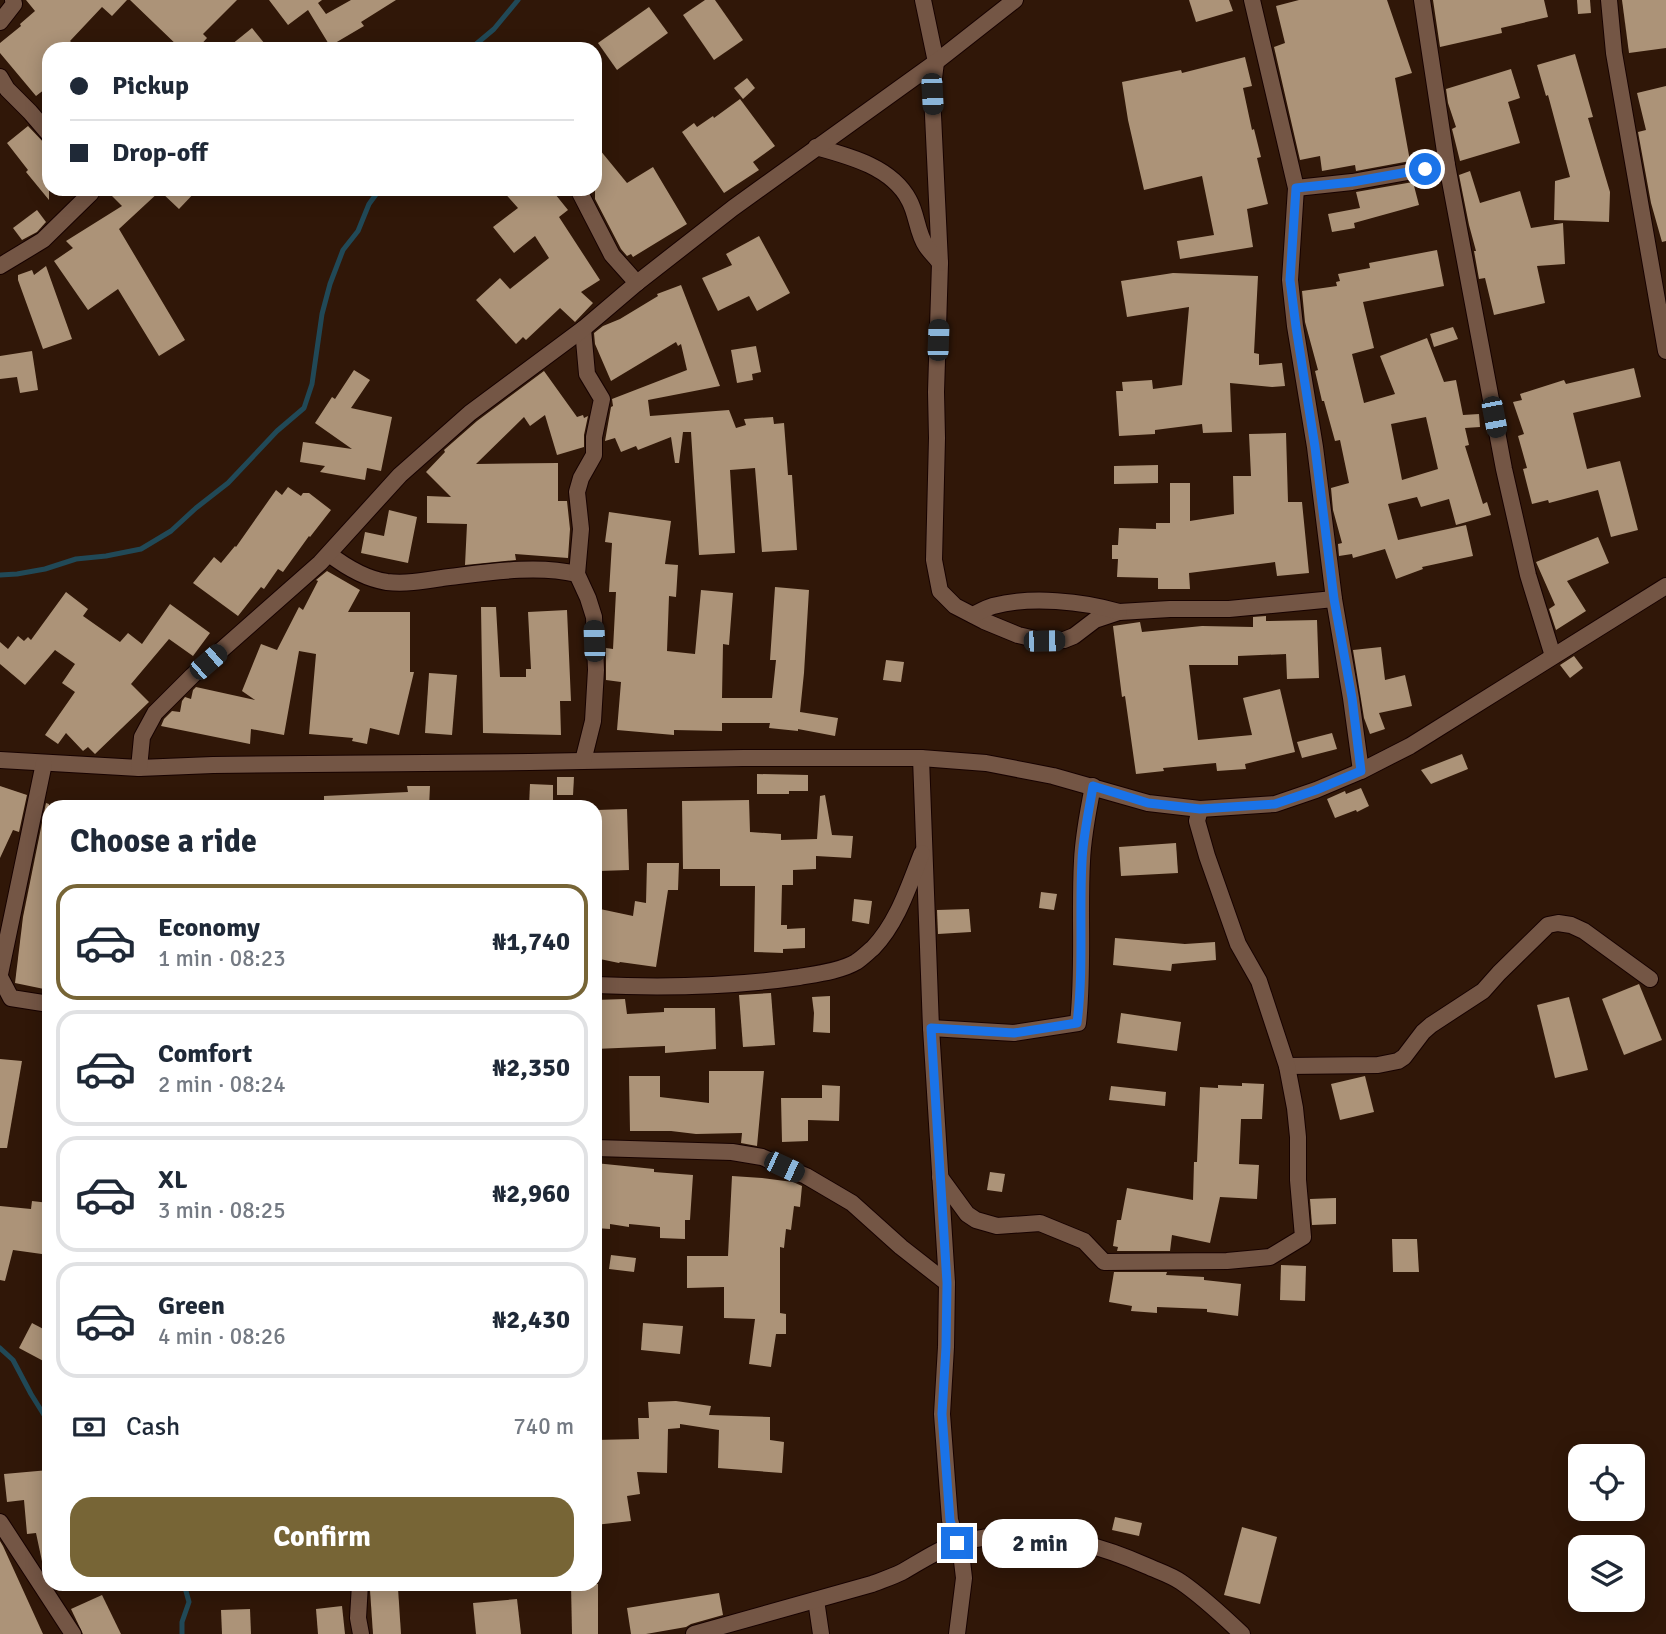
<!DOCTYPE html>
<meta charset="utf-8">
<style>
body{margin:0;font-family:Signika,sans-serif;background:#f6f6f7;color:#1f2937;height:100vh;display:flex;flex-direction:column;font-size:26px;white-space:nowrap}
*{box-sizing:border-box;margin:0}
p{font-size:23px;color:#747a83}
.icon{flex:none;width:38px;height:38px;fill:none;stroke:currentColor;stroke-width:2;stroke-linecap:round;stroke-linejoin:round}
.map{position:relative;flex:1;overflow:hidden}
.panel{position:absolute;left:42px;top:800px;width:560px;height:791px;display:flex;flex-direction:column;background:#fff;border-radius:21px;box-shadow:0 4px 18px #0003}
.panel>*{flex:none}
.guide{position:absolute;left:42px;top:42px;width:560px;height:154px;border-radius:21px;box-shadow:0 4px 18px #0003;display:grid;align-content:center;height:154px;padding:0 28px;background:#fff}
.tools{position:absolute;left:1568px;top:1444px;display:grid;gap:14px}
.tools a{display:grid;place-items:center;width:77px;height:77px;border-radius:14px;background:#fff;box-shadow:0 4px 18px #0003;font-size:35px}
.end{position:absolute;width:32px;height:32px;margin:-16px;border:9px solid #1a73e8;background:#fff;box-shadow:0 0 0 4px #fff}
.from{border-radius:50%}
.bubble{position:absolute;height:49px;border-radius:21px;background:#fff;box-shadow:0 4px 18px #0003;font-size:23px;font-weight:700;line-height:49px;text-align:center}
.car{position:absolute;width:21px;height:42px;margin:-21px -10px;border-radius:9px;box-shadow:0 0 5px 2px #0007;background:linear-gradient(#222 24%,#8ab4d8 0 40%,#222 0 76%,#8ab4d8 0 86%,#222 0)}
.guide b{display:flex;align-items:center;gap:24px;height:66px;font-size:26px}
.guide b+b{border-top:2px solid #e0e1e3}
.guide i{width:18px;height:18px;background:#1f2937}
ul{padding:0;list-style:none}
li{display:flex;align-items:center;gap:21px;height:116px;margin:0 14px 10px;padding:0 14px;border:4px solid #e0e1e3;border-radius:21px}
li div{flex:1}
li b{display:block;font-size:26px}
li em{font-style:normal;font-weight:700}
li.current{border-color:#776536}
li>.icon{width:63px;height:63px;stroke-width:1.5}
h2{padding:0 28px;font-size:32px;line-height:84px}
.pay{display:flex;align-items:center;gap:18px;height:77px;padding:0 28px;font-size:26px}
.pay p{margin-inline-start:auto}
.cta{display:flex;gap:14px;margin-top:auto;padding:14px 28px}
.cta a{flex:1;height:80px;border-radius:21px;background:#776536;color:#fff;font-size:28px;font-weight:700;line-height:80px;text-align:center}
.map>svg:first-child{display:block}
</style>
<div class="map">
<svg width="1666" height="1634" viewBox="0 0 1666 1634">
<rect width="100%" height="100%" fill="#301708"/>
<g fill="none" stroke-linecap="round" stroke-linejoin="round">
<g stroke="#214957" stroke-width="5">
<polyline points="472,49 475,45 494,29 518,0"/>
<polyline points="0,575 17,574 45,569 76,559 106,556 141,549 171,531 196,508 228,483 277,431 304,408 312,384 322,314 330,284 343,250 358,231 369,204 380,189"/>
<polyline points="0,1348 13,1360 31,1394 49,1423"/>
<polyline points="182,1634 182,1622 189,1602 184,1584"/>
</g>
</g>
<g fill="#ac9378" fill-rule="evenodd">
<polygon points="26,0 127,0 112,16 102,7 70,41 78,49 49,49 49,86 36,96 0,53 0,43 21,26 20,24 35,11"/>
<polygon points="130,0 237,0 203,34 207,38 197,49 181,49"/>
<polygon points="269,0 322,0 318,3 326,14 351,0 396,0 361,22 364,26 330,46 308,10 288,25"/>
<polygon points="705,0 715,0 743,40 714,60 683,15"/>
<polygon points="1189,0 1229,0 1233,11 1196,22"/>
<polygon points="1299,0 1387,0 1412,73 1395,78 1410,161 1356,171 1355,165 1322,171 1320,156 1300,160 1274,47 1285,43 1276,6"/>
<polygon points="1433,0 1544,0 1548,17 1501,28 1502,33 1440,47"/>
<polygon points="1577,0 1590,0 1591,13 1578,14"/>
<polygon points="1622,0 1666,0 1666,48 1629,53"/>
<polygon points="649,7 668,33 617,70 598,43"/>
<polygon points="252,28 269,49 226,49"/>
<polygon points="1575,54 1593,117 1588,118 1610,192 1609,222 1554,220 1555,181 1570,177 1548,95 1546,96 1537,65"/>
<polygon points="1245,57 1252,86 1243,88 1252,130 1254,129 1261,157 1257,158 1268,204 1247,209 1253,247 1180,259 1177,241 1214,235 1202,176 1144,190 1128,120 1122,82 1181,70 1182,73"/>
<polygon points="1511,69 1520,98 1508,102 1520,143 1460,161 1452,129 1456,127 1448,103 1446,89"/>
<polygon points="747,78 755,88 743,99 734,88"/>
<polygon points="1666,86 1666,241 1662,242 1651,203 1638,132 1646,130 1637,93"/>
<polygon points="740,99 775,146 753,162 759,170 724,193 682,132 694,123 697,127 713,116 714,118"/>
<polygon points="28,126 46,145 43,147 49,154 49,200 26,172 28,170 7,143"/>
<polygon points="595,144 627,183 653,167 687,224 633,257 631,254 627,256 621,249 595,199"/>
<polygon points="1470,171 1480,203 1520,191 1531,228 1563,223 1565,264 1537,266 1545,303 1494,315 1485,278 1479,279 1474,251 1476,251 1469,225 1459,175"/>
<polygon points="1413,182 1419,205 1354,223 1355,228 1332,232 1328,214 1360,208 1356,192"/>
<polygon points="105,189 198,189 179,209 160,191 119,229 185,340 159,356 118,289 88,310 54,261 73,248 66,241 122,206"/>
<polygon points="501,189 551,189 568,210 559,217 600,280 581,292 593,303 575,322 560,308 526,340 523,337 516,344 476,300 500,278 510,289 549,258 535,236 514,253 493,227 518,208"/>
<polygon points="37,210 46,222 37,232 22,240 13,228"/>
<polygon points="759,236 790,293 757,311 749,296 718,311 702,278 732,265 726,254"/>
<path d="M1437 250 1444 286 1363 302 1374 348 1352 354 1364 403 1395 394 1380 356 1427 338 1444 382 1456 380 1463 415 1479 414 1480 427 1465 428 1469 445 1465 446 1483 504 1487 502 1491 515 1456 525 1449 499 1421 507 1417 497 1388 504 1398 540 1466 525 1473 556 1422 567 1423 569 1396 579 1385 549 1353 558 1352 554 1339 556 1338 544 1342 543 1333 510 1331 488 1349 483 1340 440 1335 441 1324 401H1322L1315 371 1318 370 1305 322 1302 291 1337 286 1336 282 1340 281 1338 274 1370 268 1369 263ZM1426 417 1438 469 1402 480 1391 424Z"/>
<polygon points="46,266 72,339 43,349 18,280 18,275 32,270 34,275"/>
<polygon points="1173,273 1258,276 1254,353 1259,354 1259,365 1282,363 1285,386 1272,387 1230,383 1232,432 1203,433 1202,424 1155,430 1155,434 1119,436 1116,391 1123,391 1122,382 1152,380 1153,389 1182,385 1189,307 1127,317 1121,281"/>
<polygon points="681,285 720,386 648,400 650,416 729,410 736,428 746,425 744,419 773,417 774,424 784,423 788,475 792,475 797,550 762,552 755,468 730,470 735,553 699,555 691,432 683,432 679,463 675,463 671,437 638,450 636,446 621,452 615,438 605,441 611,407 613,406 612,399 687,370 681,344 678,346 676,342 611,381 595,344 594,333 603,326 620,319 658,296 657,294"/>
<polygon points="1453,327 1458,339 1434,347 1430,334"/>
<polygon points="756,346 761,372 752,374 753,380 737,383 731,350"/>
<polygon points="32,351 38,390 20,393 17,377 0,379 0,356"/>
<polygon points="1634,368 1641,397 1573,413 1587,469 1620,461 1638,530 1611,537 1598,490 1549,503 1548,500 1532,504 1523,469 1527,468 1518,436 1524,434 1513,402 1522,400 1520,394 1564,380 1566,384"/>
<polygon points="354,370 370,380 351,408 392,417 381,471 367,468 365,480 320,472 325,466 300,462 303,442 352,449 315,423 332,397 335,399"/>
<polygon points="544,371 577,417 583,415 584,418 588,416 584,435 584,447 557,455 545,415 530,426 524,417 476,464 558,463 558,501 567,501 570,529 568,558 515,554 516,560 465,565 467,524 427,523 427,496 451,497 426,472 445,452 444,450 477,421"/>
<polygon points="1286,433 1288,502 1302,502 1309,573 1277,576 1275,562 1189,573 1190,589 1158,589 1158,578 1117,577 1118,559 1112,559 1112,545 1118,545 1119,528 1156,529 1156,523 1170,523 1170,483 1190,483 1190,521 1234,514 1233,476 1251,476 1249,434"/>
<polygon points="1158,465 1158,483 1114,484 1114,466"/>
<polygon points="288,487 301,496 303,493 309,493 331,510 310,537 309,536 283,572 278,569 264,589 261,587 238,616 193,583 214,557 221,563 235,546 236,547 276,490 282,495"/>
<polygon points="389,510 417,517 408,563 361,553 365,532 384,536"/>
<polygon points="609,512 671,521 665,564 678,565 676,597 669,596 667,651 695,654 701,590 733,593 729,645 723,644 722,698 772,698 776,660 770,660 775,587 809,590 804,673 800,712 838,718 835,736 798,729 798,731 769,728 770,723 722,723 722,731 674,730 674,735 617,730 621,682 606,680 606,648 613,649 616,592 609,592 612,543 605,542"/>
<polygon points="1598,537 1609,563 1567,581 1586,611 1556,630 1549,609 1555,605 1536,562"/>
<polygon points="327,571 360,590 348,612 410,612 410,672 414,672 399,735 370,728 367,744 352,741 353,738 309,734 316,654 299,651 284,735 251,729 250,744 161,726 164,719 172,711 180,712 182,701 185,697 191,699 193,690 196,687 255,700 242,691 261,644 277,650 299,607 303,610 318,581 316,580"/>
<polygon points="66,592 88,609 83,616 120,642 128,633 142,644 170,604 210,633 193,656 169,639 131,684 149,702 95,754 88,747 83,751 66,733 58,744 45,735 75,692 62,683 75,664 55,650 25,685 0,664 0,642 8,649 18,636 24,641 28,637 31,640"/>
<polygon points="481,607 496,607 500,677 526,677 526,669 531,669 528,612 567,610 571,701 560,701 561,735 483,733"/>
<polygon points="1266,616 1266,621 1317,620 1319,678 1287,679 1286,654 1238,656 1238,665 1189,665 1198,740 1252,735 1243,698 1280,689 1295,752 1245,764 1246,769 1217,771 1216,763 1163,768 1164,771 1136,774 1125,696 1122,697 1113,626 1140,622 1142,632 1202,626 1253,627 1253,617"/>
<polygon points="1381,647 1385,680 1405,675 1412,706 1379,713 1385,729 1370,734 1364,718 1353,650"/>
<polygon points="1574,656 1583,668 1570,678 1560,665"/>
<polygon points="886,660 904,662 901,682 883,680"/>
<polygon points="429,673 457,675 452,735 425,733"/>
<polygon points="1332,733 1337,749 1302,758 1297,742"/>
<polygon points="1462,754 1468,769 1431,784 1421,770"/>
<polygon points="757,774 808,775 808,791 789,791 789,794 757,794"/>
<polygon points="557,777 574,777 573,795 557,795"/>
<polygon points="530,784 553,785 553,807 529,807"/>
<polygon points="0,786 27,795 19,832 13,830 0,858"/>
<polygon points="407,786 430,786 429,807 324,807 324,796 408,792"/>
<polygon points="1361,788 1369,806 1357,812 1356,810 1335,818 1327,799 1345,791 1346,794"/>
<polygon points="825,795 832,835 853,836 851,858 816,856 816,869 793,870 793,885 782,885 781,925 787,925 787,929 805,928 805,948 783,949 783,953 754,952 755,886 720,886 720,869 683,869 682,801 749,800 750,832 781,834 781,840 817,839 820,796"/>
<polygon points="46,803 49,804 49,960 44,989 15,983 23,917"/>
<polygon points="627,809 629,870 599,871 597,810"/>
<polygon points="1176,843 1178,873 1121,876 1119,847"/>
<polygon points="647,863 679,863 678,890 668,890 656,967 620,962 619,963 595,958 595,933 600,909 633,916 635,901 646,903"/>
<polygon points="1041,892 1057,894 1054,910 1039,908"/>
<polygon points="854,899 872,901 869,924 852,921"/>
<polygon points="969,909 971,932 938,934 937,910"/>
<polygon points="1115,938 1185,944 1215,942 1216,960 1172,964 1171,971 1113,965"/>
<polygon points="1639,984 1662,1040 1624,1055 1602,999"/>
<polygon points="771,993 775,1045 743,1047 739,995"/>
<polygon points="830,996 830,1033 813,1032 814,1013 812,997"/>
<polygon points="1569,997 1588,1070 1555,1078 1537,1005"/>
<polygon points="625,999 627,1014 664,1012 664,1008 715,1008 716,1049 665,1053 665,1046 595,1049 595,1000"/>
<polygon points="1121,1013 1181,1022 1177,1051 1117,1043"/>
<polygon points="0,1059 22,1061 7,1148 0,1148"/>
<polygon points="709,1071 764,1071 757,1146 741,1143 742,1133 696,1134 671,1131 630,1131 629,1076 660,1076 660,1097 709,1103"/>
<polygon points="1365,1076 1374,1112 1340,1120 1331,1084"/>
<polygon points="1242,1083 1264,1084 1262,1119 1241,1119 1239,1164 1259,1165 1257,1199 1220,1197 1210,1243 1172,1235 1170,1251 1117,1251 1118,1247 1113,1246 1117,1220 1121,1220 1127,1188 1193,1200 1194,1162 1197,1162 1200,1087 1218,1088 1218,1085 1242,1086"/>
<polygon points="822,1085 840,1086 839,1121 808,1120 808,1141 782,1142 781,1098 822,1098"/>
<polygon points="1111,1086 1166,1092 1165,1106 1109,1100"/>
<polygon points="595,1163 654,1169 654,1172 693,1175 690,1220 685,1220 685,1239 660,1238 660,1227 629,1224 629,1227 610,1224 610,1229 595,1228"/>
<polygon points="990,1172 1005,1174 1002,1192 987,1190"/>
<polygon points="732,1176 762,1178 793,1182 802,1186 800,1207 794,1206 791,1230 786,1229 784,1248 780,1247 780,1313 786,1314 786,1334 776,1334 771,1367 749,1364 755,1319 724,1318 724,1287 687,1288 687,1256 728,1256"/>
<polygon points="1336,1198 1336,1224 1312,1225 1310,1199"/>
<polygon points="32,1201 49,1203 45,1233 49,1234 49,1255 13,1250 5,1281 0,1280 0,1206 31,1209"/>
<polygon points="1392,1239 1417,1239 1419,1272 1393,1272"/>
<polygon points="611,1255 636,1258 634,1272 609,1269"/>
<polygon points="1281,1265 1306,1266 1305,1301 1280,1300"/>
<polygon points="1114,1272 1167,1272 1166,1275 1204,1277 1204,1280 1241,1284 1238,1316 1207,1312 1207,1309 1157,1307 1157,1313 1131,1311 1132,1306 1109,1302"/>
<polygon points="32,1323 49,1332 49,1364 19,1348"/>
<polygon points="643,1323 683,1326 680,1354 641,1350"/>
<polygon points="676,1401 711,1406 709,1415 770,1417 770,1440 784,1442 782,1473 718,1468 719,1430 680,1424 680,1428 668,1429 667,1473 637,1472 640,1494 627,1496 631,1521 595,1525 595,1440 639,1439 638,1418 649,1418 648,1402"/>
<polygon points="49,1470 49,1565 43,1566 36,1533 27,1534 24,1500 7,1502 4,1474"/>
<polygon points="1115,1517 1142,1523 1139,1536 1112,1530"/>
<polygon points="1242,1527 1277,1537 1260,1604 1224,1595"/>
<polygon points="0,1541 3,1546 43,1634 0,1634"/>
<polygon points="571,1584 598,1584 598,1634 572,1634"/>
<polygon points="398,1588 401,1634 373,1634 370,1590"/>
<polygon points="719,1593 723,1615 691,1624 686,1627 646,1634 631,1634 627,1608"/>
<polygon points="102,1595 121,1634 83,1634 71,1609"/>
<polygon points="517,1599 521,1634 476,1634 473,1603"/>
<polygon points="342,1606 345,1634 318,1634 316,1609"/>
<polygon points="250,1609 251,1634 222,1634 221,1610"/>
</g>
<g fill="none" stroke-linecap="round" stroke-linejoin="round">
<defs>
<g id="street">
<polyline points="923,0 936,62 932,94 940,263 936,392 937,438 934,560 940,591 955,606 984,621 1018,635 1044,641 1064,640 1074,636 1095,620 1119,612 1170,609 1229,609 1334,599"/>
<polyline points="1252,0 1296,188 1290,280 1295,326 1315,447 1334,599 1351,698 1361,771"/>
<polyline points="1422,0 1447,165 1504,469 1528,575 1553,656"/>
<polyline points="1609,0 1614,53 1666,351"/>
<polyline points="0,22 14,4 13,0"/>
<polyline points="0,77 7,89 30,112 49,134"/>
<path d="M816 147C849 156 892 167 909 200 917 214 917 233 926 246 930 252 936 257 940 263"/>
<polyline points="1296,188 1352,182 1447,165"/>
<polyline points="578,189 612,255 637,283"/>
<polyline points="0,266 43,240 91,193 91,189"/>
<path d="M329 554C346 567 366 579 387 582 406 584 423 581 442 578 484 573 535 564 577 574"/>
<path d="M973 615C979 612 986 608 993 606 1030 596 1083 601 1119 612"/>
<polyline points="921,758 931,1028 947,1283 946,1347 942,1414 950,1520 962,1561 964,1578 957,1634"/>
<polyline points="0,760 139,768 213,765 530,762 743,758 921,758 986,763 1053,776 1148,803 1200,809 1275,804 1316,790 1361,771 1410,746 1666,586"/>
<polyline points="583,761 593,721 596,670 594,617 588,598 577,574 581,529 577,492 581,478 594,455 594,437 602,399 587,374 583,329"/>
<polyline points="139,768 142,737 155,713 192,676 320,563 400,475 470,413 583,329 637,283 733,208 936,62 1015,0"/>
<polyline points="0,974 44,763"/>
<polyline points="0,977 11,998 49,1004"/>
<path d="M595 985C664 988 731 987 799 977 816 974 841 971 856 962 862 958 868 952 873 948 898 922 909 885 922 853"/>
<path d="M931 1028 1014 1033 1078 1023C1084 969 1079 915 1082 861 1083 836 1088 811 1093 786"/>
<polyline points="1287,1066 1378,1065 1398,1061 1404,1057 1423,1032 1431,1025 1483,991 1499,973 1548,925 1558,923 1571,925 1584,931 1650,979"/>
<polyline points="595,1148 732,1152 762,1157 806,1176 852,1203 901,1247 947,1283"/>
<polyline points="940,1177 967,1214 976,1220 997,1226 1040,1223 1084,1241 1104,1262 1227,1261 1270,1257 1303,1237 1298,1180 1298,1137 1295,1108 1287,1066 1259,981 1238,944 1207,856 1197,821 1200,809"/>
<polyline points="0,1522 73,1634"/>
<polyline points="360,1584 358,1618 361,1634"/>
<polyline points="816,1600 821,1634"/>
<path d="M694 1634 872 1584C882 1580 892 1577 902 1572 920 1562 938 1549 959 1543 1022 1525 1089 1540 1147 1566 1158 1571 1171 1575 1181 1582 1203 1597 1223 1616 1242 1634"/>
</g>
</defs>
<use href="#street" stroke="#170200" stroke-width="18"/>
<use href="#street" stroke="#745645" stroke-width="16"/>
</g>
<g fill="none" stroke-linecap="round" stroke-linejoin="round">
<path stroke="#1a73e8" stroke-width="9" d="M957 1543 950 1520 942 1414 946 1347 947 1283 931 1028 1014 1033 1077 1023C1084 969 1079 915 1082 861 1083 836 1089 811 1093 786L1148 803 1200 809 1275 804 1316 790 1361 771 1352 698 1334 599 1315 447 1296 327 1290 280 1296 188 1352 182 1425 169"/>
</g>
</svg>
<div class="tools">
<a><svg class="icon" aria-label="locate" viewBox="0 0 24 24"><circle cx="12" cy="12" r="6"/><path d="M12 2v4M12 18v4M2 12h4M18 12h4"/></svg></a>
<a><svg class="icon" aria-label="layers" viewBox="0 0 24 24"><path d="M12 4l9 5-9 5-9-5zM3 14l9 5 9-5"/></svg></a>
</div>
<i class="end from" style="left:1425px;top:169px"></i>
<i class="end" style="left:957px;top:1543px"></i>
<div class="bubble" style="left:982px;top:1519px;width:116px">2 min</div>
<i class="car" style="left:932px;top:94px;rotate:177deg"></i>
<i class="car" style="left:938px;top:340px;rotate:2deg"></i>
<i class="car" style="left:1494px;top:417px;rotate:169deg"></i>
<i class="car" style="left:594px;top:641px;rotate:358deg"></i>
<i class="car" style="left:1044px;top:641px;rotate:89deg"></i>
<i class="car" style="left:208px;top:662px;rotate:49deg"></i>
<i class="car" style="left:784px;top:1167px;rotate:115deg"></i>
<div class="guide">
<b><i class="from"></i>Pickup</b>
<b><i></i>Drop-off</b>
</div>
<section class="panel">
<h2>Choose a ride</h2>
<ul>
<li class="current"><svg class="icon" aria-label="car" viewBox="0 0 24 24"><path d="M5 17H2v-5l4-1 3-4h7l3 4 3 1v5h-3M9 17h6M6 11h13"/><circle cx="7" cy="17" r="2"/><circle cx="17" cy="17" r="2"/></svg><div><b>Economy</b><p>1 min · 08:23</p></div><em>₦1,740</em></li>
<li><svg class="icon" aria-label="car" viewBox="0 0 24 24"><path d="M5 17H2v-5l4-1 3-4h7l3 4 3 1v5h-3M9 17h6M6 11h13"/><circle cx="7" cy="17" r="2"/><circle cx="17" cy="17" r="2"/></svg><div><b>Comfort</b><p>2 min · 08:24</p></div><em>₦2,350</em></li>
<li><svg class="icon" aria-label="car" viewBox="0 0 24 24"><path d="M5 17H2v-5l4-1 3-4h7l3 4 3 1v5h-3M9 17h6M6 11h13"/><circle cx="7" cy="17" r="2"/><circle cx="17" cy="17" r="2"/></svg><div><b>XL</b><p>3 min · 08:25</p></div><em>₦2,960</em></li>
<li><svg class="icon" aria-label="car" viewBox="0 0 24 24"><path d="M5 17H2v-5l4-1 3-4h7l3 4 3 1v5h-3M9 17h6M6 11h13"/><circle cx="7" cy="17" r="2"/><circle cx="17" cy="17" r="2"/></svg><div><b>Green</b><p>4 min · 08:26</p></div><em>₦2,430</em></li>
</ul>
<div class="pay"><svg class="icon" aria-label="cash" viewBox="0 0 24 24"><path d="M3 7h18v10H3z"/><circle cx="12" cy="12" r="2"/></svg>Cash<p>740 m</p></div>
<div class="cta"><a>Confirm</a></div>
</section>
</div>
